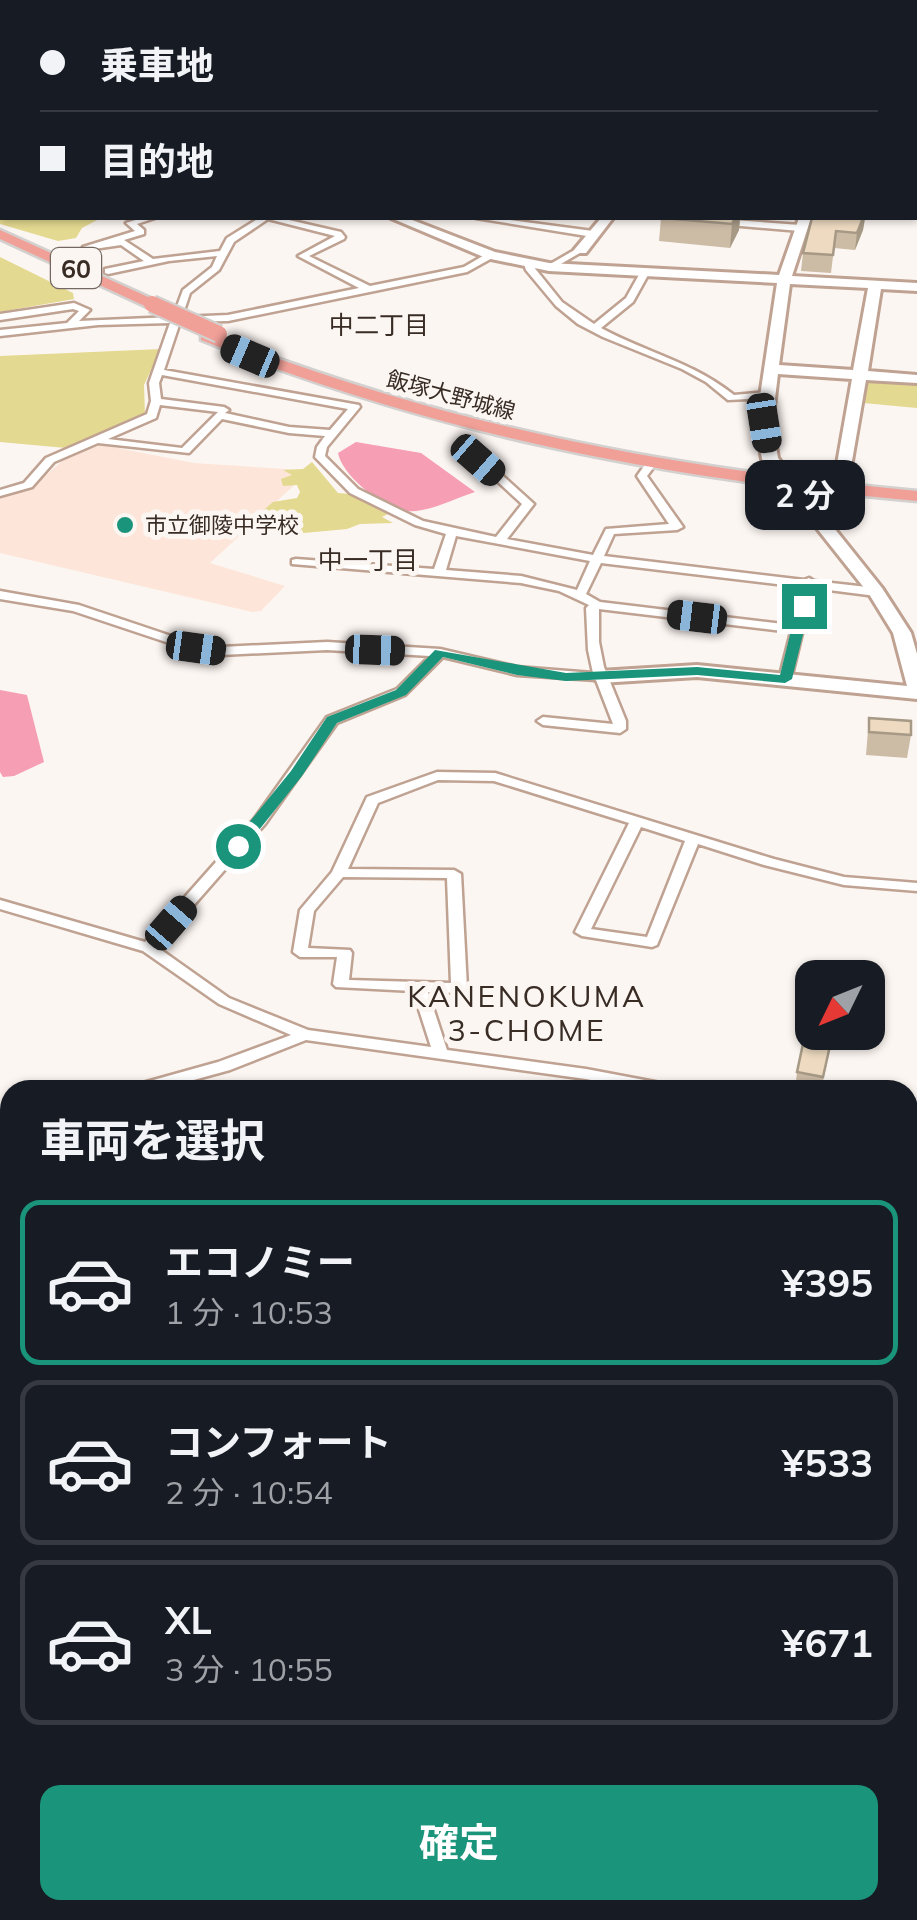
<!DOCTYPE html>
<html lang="ja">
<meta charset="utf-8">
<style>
body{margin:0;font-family:Mulish,"Noto Sans JP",sans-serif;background:#20242c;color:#f1f3f6;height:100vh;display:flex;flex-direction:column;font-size:38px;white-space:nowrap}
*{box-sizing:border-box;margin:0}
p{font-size:32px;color:#9ea1a6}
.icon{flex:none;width:55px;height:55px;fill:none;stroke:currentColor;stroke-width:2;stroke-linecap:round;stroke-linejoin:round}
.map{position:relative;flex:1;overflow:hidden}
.drawer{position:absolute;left:0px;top:1080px;width:918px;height:840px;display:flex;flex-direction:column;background:#171b24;border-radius:30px 30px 0 0;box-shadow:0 2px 8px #0004}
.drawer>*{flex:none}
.top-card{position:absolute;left:0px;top:0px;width:918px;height:220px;box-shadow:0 2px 8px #0004;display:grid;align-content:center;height:220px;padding:0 40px;background:#171b24}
.needle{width:65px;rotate:227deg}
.controls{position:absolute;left:795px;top:960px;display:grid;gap:20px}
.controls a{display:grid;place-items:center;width:90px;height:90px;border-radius:20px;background:#171b24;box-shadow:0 2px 8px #0004;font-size:50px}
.end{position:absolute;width:45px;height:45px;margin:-22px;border:12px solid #1a947a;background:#fff;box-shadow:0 0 0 5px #fff}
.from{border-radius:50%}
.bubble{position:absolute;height:70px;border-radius:20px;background:#171b24;box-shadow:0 2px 8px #0004;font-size:32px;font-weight:700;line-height:70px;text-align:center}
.car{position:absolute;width:30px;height:60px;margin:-30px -15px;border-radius:12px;box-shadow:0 0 8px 2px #0007;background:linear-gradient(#222 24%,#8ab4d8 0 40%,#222 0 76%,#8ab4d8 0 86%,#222 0)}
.top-card b{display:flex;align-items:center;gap:35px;height:95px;font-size:38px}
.top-card b+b{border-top:2px solid #363941}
.top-card i{width:25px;height:25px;background:#f1f3f6}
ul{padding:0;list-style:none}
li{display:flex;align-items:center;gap:30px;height:165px;margin:0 20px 15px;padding:0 20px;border:5px solid #363941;border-radius:20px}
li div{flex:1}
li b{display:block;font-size:38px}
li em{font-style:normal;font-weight:700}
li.on{border-color:#1a947a}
li>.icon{width:90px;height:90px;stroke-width:1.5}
h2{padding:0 40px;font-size:45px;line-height:120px}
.button{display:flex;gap:20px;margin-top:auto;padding:20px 40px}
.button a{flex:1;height:115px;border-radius:20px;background:#1a947a;color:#fff;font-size:40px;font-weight:700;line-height:115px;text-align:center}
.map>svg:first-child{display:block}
</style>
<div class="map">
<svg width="917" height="1920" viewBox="0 0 917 1920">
<rect width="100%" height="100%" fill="#fcf6f2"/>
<polygon fill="#fde6d9" points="102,445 194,463 301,470 303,477 210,563 285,586 261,611 252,612 0,553 0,497 32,487 69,455"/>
<g fill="#e4d990">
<polygon points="0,200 2,218 101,218 82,228 76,238 58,241 0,224"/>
<polygon points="0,257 73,293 74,299 0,312"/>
<polygon points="161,349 144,385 145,415 66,448 0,442 0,356"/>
<polygon points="871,378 917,382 917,408 863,403 864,380"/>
<polygon points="312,462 338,493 350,494 390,513 382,517 393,523 360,524 347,529 293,534 251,521 273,502 297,498 300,492 297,485 283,486 281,479 292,475 283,470 303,469"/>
</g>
<g fill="#f69eb4">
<path d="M356 442 421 453 475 492C456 498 427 513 408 511 384 509 342 476 338 453Z"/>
<polygon points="0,690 27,695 44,762 14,776 3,777 0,772"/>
</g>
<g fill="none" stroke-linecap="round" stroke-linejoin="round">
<defs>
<g id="street">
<polygon points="499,0 506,0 507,2 501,2"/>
<polygon points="828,0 835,0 836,2 830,2"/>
<polygon points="0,6 2,6 2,10 0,11"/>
<polygon points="915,15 917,15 915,21"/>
<rect x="0" y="24" width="2" height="4"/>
<rect x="0" y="43" width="2" height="5"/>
<rect x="0" y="60" width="2" height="4"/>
<rect x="0" y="73" width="2" height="5"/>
<rect x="0" y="133" width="2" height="5"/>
<rect x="915" y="185" width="2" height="4"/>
<path d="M142 218H155L137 224 144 230V234L124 240 153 259 220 251 227 238 259 218H280L341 232 345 237 344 239 309 256 370 286 464 267 488 253H494V257L467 272 228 321 180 322 164 370 359 405 360 407 327 447 325 456 358 489 423 521 496 537 522 504 473 459 482 457 534 504 507 539 593 555 606 529 669 524 637 476 647 462 651 461 656 464 647 476 683 527 677 530 614 534 604 556 804 580 809 578 814 581 876 588 882 592 876 596 813 588 791 679 785 683 779 679 791 632 599 609V642L604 667 626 721V729L620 733 543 725 537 721 543 717 613 724 596 680 517 675 443 657 405 695 337 723 265 824 157 947 229 998 308 1030 431 1047 413 991 336 987 333 984 337 957H300L293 952 300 910 332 872 367 797 437 772 495 773 774 859 844 877 917 883V891L844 885 764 865 698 844 657 945 652 947 582 936 575 932 629 823 494 781 438 780 378 803 348 869 454 870 461 874 467 988 459 993 428 992 447 1050 586 1069 671 1085 679 1090H643L586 1079 306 1040 230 1070 157 1090H130L132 1086 218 1062 291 1035 219 1004 143 951 0 909V900L145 942 255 818 327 717 397 689 430 656 327 650 221 655 196 652 73 611 0 599V591L79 605 198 645 221 647 327 642 440 649 517 667 593 673 588 650 586 608 589 605 559 591 521 583 292 564V560L296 559 434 569 446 534 415 525 350 493 315 457 317 447 325 436 289 433 222 419 189 453 98 443 54 462 32 487 0 496V490L24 483 46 458 147 414 151 401 149 383 170 323 98 325 0 336V330L67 323 79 311 73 309 0 320V314L74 303 90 310 79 321 173 317 183 290 212 267 217 256 169 261 108 274 105 273V269L144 261 121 245 87 250 83 247 135 231 126 223ZM268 219 335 236 298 256 359 288 228 315 182 317 190 293 219 270 234 242ZM162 375 348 409 330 430 289 427 225 413 229 410 224 407 161 399 159 383ZM160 405 218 412 182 448 108 439 156 418ZM456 536 590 561 577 590 521 576 446 570ZM601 563 802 587 792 625 600 602 586 594ZM641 827 685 841 647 937 591 929ZM343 877 447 878 451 983 349 980 352 953 350 950 308 948 314 911Z"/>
<polygon points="476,218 495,218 593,231 597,234 593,237"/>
<polygon points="679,218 707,218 800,225 804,228 800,231 683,221"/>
<polygon points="578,248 585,250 552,269 545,267"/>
<path d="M523 261H529L562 302 594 324 626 298 640 273H646L648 275 633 302 601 328C647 353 691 361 734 395L767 392 772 395 767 398 728 400 706 382 682 369 603 337 578 324 556 306 526 270Z"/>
<polygon points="10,1113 10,1125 0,1126 0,1114"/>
<polygon points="908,1121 917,1122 917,1134 908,1132"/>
<polygon points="0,1221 10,1222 10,1234 0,1233"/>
<polygon points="908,1257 917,1258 917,1270 908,1269"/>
<polygon points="0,1284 10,1285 10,1299 0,1298"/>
<polygon points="0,1380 10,1382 10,1396 0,1394"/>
<polygon points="908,1567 917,1569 917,1585 908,1583"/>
<polygon points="908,1818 917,1821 917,1841 908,1838"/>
<polygon points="420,1910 444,1910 442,1920 418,1920"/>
</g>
<g id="secondary">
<polygon points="717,0 732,0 733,2 720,2"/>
<polygon points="917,1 917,7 915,7 915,2 911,2"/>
<rect x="915" y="51" width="2" height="6"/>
<rect x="0" y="88" width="2" height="7"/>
<path d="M391 218H407L495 252 549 263 779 275 799 218H811L792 276 917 283V291L881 289 868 371 917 375V383L866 380 848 484 834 481 852 379 778 374 772 423 778 458 882 588 911 633 917 654V699L697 677 600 683 591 677 600 671 697 665 907 686 893 633 869 594 762 459 756 423 777 283 549 271 486 258ZM790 284 868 288 853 370 779 365Z"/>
<polygon points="601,218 613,218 586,253 576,253 574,250"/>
</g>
<g id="primary">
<polygon points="0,230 157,301 160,304 147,307 0,239"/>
<path d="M201 334H213C447 426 667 468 917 491V501C664 479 438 435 201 340Z"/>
</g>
</defs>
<use href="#street" stroke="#bfa292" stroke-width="5"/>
<use href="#secondary" stroke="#bfa292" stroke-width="6"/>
<use href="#primary" stroke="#d3d1cf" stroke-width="5"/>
<use href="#street" fill="#fff" fill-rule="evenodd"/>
<use href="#secondary" fill="#fff" fill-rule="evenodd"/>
<use href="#primary" fill="#f1a098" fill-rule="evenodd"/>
<defs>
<polyline id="primary-bridge" points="152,304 219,334"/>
</defs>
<use href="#primary-bridge" stroke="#d3d1cf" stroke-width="20" stroke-linecap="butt"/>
<use href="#primary-bridge" stroke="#f1a098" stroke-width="16"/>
</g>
<g fill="#ccbba5">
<rect x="915" y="63" width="2" height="37"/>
<rect x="915" y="111" width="2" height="56"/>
<polygon points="661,218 740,218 739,230 730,248 659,241"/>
<polygon points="812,218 865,218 863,230 855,250 834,248 831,273 801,271 803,253"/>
<polygon points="869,718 911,735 907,758 866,755"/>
<polygon points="813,1032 834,1032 822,1085 796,1081 797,1072"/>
</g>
<g fill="#a69986">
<polygon points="735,218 740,218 739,230 730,248 732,224"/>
<polygon points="863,218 865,218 863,230 855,250 857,233"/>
</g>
<g fill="#eddac0" stroke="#a69986" stroke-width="2.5">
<polygon points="915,111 917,111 917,140 915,130"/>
<polygon points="663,218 735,218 732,224"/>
<polygon points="812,218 863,218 857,233 836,231 833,255 803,253"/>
<polygon points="869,718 911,721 911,735 869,732"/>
<polygon points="813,1032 833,1032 823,1077 797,1072 804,1039 810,1040"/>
</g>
<polygon fill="#1a947a" points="804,602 810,606 792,679 785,683 697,675 566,681 517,675 443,657 406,695 337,723 302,776 243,850 230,846 291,771 327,717 396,690 435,650 566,673 697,667 780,675 797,606"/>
<circle fill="#1a947a" stroke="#fcf6f2" stroke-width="4" cx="125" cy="525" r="10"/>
<g text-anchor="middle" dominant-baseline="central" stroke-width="10" stroke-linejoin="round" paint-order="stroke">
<g font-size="22" fill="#382c25" stroke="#fcf6f2">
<text transform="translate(451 395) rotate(15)">飯塚大野城線</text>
</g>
<g font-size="22" fill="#382c25" stroke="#fcf6f2" text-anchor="start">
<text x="145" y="525">市立御陵中学校</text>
</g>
<rect fill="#fcf6f2" stroke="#736962" stroke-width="2.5" x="51" y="248" width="50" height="40" rx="8"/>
<g font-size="25" font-weight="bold" fill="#382c25">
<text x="76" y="268">60</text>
</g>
<g font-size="25" fill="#382c25" stroke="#fcf6f2">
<text x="379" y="324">中二丁目</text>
<text x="368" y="559">中一丁目</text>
</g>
<g font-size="30" letter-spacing="2.5" fill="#382c25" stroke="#fcf6f2">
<text x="527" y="996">KANENOKUMA<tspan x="527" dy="34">3-CHOME</tspan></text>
</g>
</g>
</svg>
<div class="controls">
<a><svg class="needle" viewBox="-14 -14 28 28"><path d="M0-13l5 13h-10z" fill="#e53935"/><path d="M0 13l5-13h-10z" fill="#9ea1a6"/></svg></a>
</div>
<i class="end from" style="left:238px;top:846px"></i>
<i class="end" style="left:804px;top:606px"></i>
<div class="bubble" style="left:745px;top:460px;width:120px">2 分</div>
<i class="car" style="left:250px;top:356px;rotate:293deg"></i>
<i class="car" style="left:764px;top:423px;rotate:171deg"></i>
<i class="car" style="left:478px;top:460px;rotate:131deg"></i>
<i class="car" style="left:697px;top:617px;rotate:277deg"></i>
<i class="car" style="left:196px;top:648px;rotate:98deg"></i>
<i class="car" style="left:375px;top:650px;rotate:92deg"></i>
<i class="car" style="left:171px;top:923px;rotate:41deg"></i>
<div class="top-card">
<b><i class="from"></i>乗車地</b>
<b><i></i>目的地</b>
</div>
<section class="drawer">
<h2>車両を選択</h2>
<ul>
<li class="on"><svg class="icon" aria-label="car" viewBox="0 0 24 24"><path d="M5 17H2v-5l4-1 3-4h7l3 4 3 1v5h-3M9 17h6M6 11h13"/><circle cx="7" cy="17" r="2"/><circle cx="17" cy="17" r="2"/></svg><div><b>エコノミー</b><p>1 分 · 10:53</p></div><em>¥395</em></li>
<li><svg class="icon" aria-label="car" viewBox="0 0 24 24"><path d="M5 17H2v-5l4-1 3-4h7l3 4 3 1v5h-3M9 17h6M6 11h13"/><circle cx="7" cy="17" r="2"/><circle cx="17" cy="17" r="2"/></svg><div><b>コンフォート</b><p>2 分 · 10:54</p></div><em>¥533</em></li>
<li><svg class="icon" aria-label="car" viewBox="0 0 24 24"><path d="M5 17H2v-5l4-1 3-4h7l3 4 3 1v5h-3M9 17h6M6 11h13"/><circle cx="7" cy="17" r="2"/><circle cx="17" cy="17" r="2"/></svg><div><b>XL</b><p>3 分 · 10:55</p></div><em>¥671</em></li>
</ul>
<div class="button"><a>確定</a></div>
</section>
</div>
